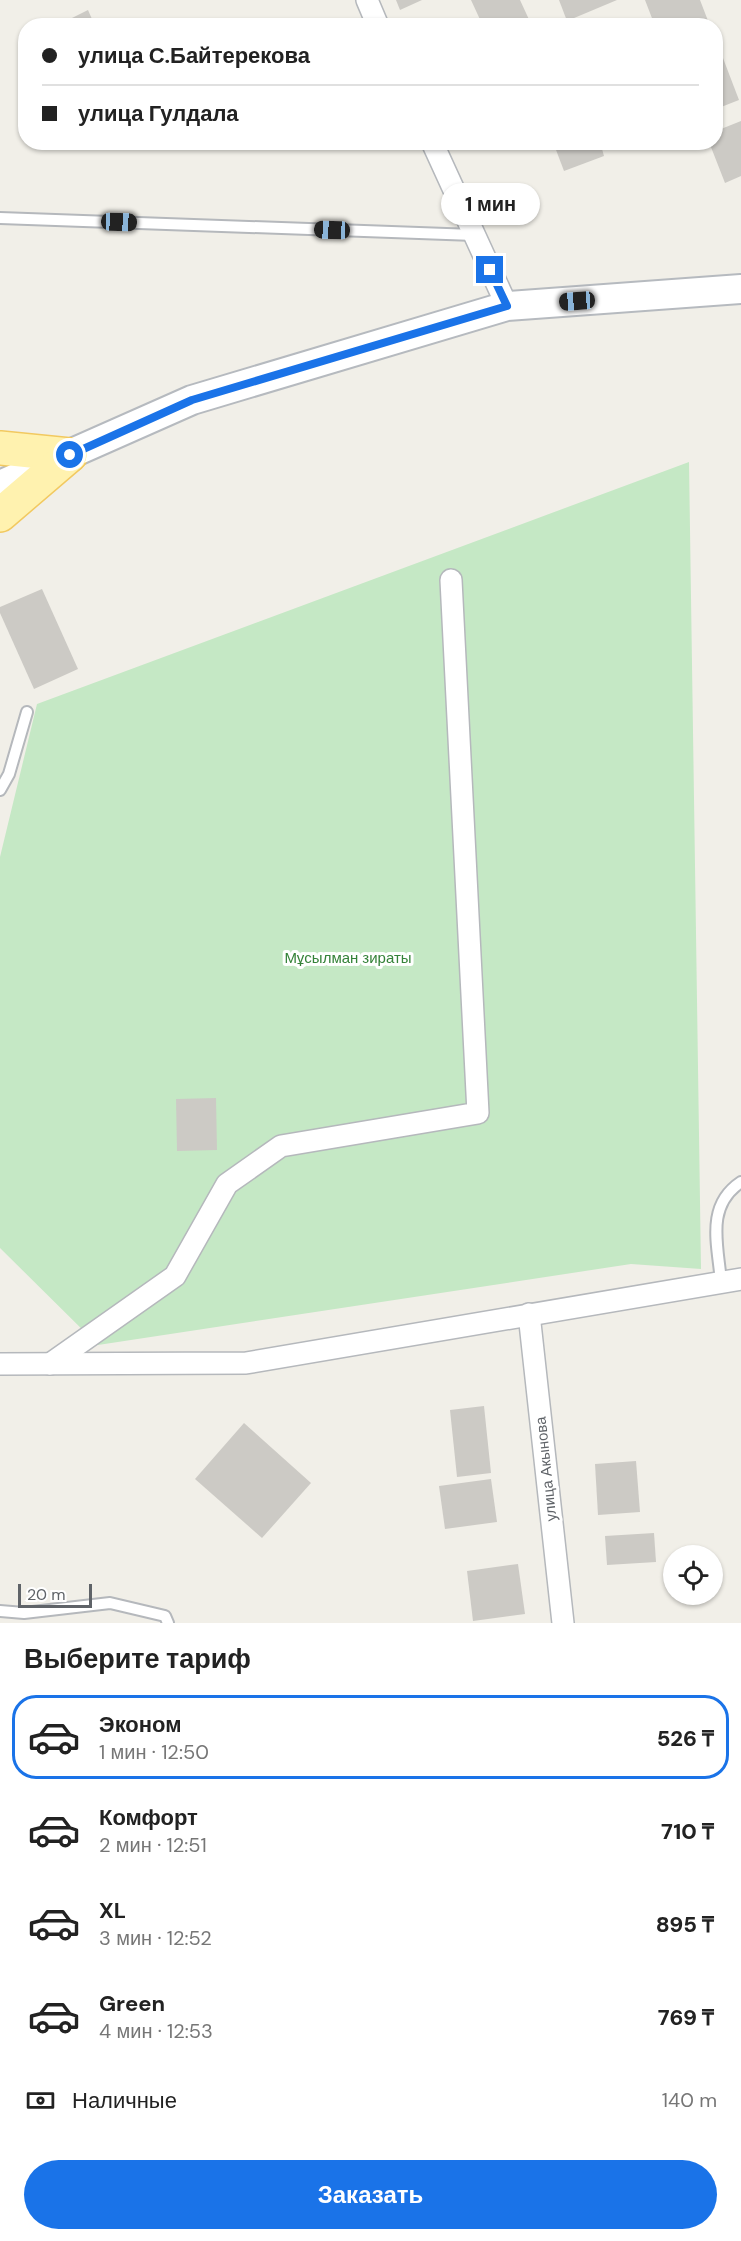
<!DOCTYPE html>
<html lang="ru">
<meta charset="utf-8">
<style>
body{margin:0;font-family:"DM Sans",sans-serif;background:#f2f2f2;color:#222;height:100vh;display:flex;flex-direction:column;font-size:22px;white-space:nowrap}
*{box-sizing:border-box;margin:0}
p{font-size:20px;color:#767676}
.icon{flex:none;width:33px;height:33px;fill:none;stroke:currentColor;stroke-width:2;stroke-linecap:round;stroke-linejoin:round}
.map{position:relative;height:1623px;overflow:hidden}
.side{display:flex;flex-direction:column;background:#fff;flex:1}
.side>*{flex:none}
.hud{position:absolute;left:18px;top:18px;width:705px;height:132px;border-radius:24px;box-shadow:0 2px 4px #0004;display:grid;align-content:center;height:132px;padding:0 24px;background:#fff}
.tools{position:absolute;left:663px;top:1545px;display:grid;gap:12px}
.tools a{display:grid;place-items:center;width:60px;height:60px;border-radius:50%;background:#fff;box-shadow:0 2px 4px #0004;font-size:30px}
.scale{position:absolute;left:18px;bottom:15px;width:74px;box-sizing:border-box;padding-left:6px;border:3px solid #5f6368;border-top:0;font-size:16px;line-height:21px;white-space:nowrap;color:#5f6368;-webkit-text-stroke:4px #fff;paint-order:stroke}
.end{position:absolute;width:27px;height:27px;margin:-14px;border:8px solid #1a73e8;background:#fff;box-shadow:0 0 0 3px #fff}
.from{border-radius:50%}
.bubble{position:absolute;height:42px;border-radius:21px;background:#fff;box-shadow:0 2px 4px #0004;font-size:20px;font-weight:800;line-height:42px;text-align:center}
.car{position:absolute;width:18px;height:36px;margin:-18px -9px;border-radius:8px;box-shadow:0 0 4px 2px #0007;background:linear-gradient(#222 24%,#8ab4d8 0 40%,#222 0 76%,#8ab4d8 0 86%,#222 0)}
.hud b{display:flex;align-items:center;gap:21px;height:57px;font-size:22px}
.hud b+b{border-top:2px solid #e0e0e0}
.hud i{width:15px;height:15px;background:#222}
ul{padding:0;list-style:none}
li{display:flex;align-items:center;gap:18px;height:84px;margin:0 12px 9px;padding:0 12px;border:3px solid transparent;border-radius:24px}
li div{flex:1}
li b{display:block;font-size:22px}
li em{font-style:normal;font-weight:800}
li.on{border-color:#1a73e8}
li>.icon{width:54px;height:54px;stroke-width:1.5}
h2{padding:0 24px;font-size:27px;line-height:72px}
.pay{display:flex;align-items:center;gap:15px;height:66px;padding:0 24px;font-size:22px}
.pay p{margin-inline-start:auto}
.primary-button{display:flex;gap:12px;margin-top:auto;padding:12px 24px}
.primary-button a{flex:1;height:69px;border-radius:36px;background:#1a73e8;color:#fff;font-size:24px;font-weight:800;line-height:69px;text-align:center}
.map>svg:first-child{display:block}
</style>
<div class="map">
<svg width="741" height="1623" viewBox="0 0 741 1623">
<rect width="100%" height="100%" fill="#f1efe8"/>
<polygon fill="#c5e8c5" points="689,462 701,1269 631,1264 98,1345 0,1248 0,857 37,704"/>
<g fill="#cccac5">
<polygon points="396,0 422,0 400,10"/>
<polygon points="471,0 520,0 532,26 483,26"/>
<polygon points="559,0 617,0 567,21"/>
<polygon points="645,0 700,0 710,26 655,26"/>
<polygon points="88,10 95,26 56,26"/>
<polygon points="718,45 739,100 716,109 716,46"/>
<polygon points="741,121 741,176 725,183 709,142 716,142 716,131"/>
<polygon points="553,142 600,142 604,156 564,171"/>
<polygon points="42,589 78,669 34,689 0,613 0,607"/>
<polygon points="216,1098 217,1150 177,1151 176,1099"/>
<polygon points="484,1406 491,1473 457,1477 450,1410"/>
<polygon points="244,1423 311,1483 262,1538 195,1479"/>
<polygon points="636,1461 640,1512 598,1515 595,1464"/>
<polygon points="491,1479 497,1522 445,1529 439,1486"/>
<polygon points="654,1533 656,1562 607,1565 605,1536"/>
<polygon points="518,1564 525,1614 473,1621 467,1571"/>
</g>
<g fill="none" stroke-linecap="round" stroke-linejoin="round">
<defs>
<g id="lane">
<polyline points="0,218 474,235"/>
<polyline points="0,790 9,774 27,712"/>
<path d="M721 1282C718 1245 705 1206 741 1182"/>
<polyline points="0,1611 24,1613 110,1603 165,1616 168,1623"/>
</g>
<g id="street">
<polyline points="367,0 378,26"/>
<polyline points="432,142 507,306"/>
<polyline points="529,1314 563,1623"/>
<polyline points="0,1364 246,1363 741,1279"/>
<polyline points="50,1364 175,1276 227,1184 281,1146 478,1113 451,580"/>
</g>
<polyline id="secondary" points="0,485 192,400 507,306 741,289"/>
<g id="primary">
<polyline points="0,448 70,455"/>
<polyline points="0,515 70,455"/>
</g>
</defs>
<use href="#lane" stroke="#b5b8bc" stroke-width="14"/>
<use href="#street" stroke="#b5b8bc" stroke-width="24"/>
<use href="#secondary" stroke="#b6babf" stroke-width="32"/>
<use href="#primary" stroke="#f2c960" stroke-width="36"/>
<use href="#lane" stroke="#fff" stroke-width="10"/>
<use href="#street" stroke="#fff" stroke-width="21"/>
<use href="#secondary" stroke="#fff" stroke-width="28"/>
<use href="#primary" stroke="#fff2af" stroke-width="33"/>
</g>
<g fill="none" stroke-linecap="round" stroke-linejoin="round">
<polyline stroke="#1a73e8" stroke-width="8" points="70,455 192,400 507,306 490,270"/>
</g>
<g text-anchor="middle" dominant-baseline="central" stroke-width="6" stroke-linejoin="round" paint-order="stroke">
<g font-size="15" fill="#348238" stroke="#fff">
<text x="348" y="958">Мұсылман зираты</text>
</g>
<g font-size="15" fill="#5f6368" stroke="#fff">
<text transform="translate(546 1469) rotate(-96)">улица Акынова</text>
</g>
</g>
</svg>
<div class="tools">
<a><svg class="icon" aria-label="locate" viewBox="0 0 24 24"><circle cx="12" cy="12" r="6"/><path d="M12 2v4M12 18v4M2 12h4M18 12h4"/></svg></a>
</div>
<div class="scale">20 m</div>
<i class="end from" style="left:70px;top:455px"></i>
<i class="end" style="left:490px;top:270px"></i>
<div class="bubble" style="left:441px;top:183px;width:99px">1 мин</div>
<i class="car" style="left:119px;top:222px;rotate:92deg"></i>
<i class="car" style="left:332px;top:230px;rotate:272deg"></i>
<i class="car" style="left:577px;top:301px;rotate:266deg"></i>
<div class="hud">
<b><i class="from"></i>улица С.Байтерекова</b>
<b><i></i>улица Гулдала</b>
</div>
</div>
<section class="side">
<h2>Выберите тариф</h2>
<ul>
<li class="on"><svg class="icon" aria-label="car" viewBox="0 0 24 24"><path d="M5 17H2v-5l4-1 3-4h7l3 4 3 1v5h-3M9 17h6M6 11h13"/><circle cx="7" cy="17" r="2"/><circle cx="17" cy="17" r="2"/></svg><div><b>Эконом</b><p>1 мин · 12:50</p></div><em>526 ₸</em></li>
<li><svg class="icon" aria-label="car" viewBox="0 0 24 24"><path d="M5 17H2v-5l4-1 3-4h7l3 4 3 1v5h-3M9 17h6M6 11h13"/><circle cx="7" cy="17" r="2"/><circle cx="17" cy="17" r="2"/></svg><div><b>Комфорт</b><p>2 мин · 12:51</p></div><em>710 ₸</em></li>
<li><svg class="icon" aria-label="car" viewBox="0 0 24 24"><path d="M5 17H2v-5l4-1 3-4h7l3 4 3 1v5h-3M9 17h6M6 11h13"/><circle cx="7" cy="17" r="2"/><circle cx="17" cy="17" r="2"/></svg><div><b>XL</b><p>3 мин · 12:52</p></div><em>895 ₸</em></li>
<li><svg class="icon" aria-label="car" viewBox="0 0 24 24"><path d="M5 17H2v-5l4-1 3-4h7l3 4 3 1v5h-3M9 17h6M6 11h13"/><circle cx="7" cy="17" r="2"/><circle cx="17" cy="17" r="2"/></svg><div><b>Green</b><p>4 мин · 12:53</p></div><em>769 ₸</em></li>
</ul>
<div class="pay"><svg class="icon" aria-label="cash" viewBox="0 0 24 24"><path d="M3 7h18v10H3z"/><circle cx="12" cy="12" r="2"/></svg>Наличные<p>140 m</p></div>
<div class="primary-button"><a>Заказать</a></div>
</section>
